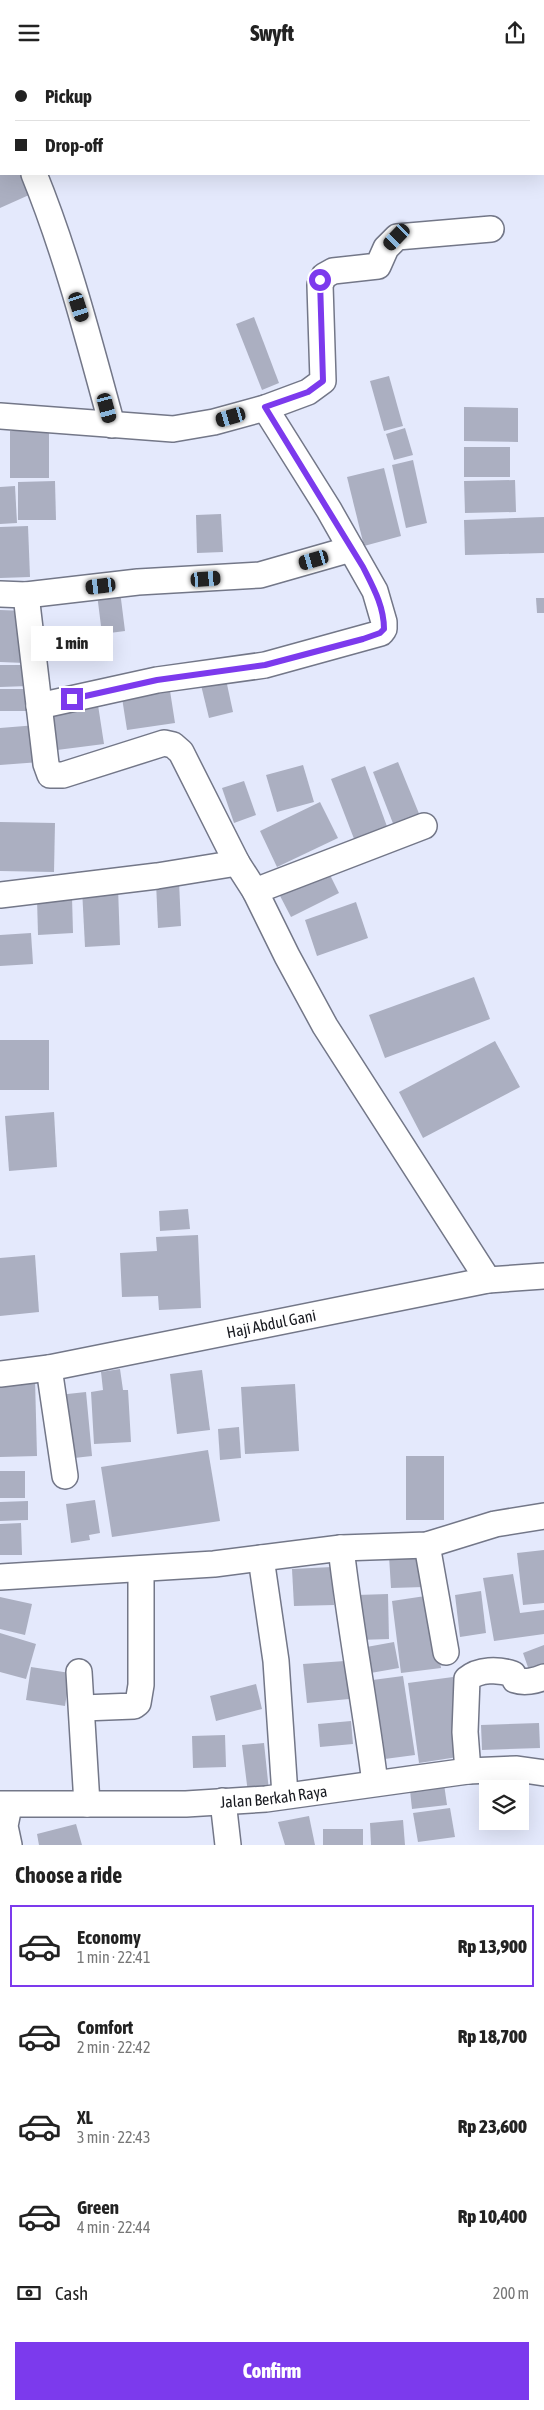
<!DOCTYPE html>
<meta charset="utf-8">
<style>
body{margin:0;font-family:"Asap Condensed",sans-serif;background:#f6f6f6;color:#222;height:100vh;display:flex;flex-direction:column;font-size:19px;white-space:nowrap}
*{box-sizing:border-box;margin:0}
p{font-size:16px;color:#767676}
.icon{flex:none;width:28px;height:28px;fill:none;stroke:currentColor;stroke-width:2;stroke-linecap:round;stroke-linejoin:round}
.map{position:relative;height:1780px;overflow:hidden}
.side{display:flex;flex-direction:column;background:#fff;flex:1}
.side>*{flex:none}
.top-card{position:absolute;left:0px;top:0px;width:545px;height:110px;box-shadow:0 5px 20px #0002;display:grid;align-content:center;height:110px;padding:0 15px;background:#fff}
.tools{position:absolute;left:479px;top:1715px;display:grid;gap:10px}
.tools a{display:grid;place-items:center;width:50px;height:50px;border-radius:0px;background:#fff;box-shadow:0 5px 20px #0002;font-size:25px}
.end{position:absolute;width:22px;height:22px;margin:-11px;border:6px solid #7c3aed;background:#fff;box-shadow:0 0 0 2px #fff}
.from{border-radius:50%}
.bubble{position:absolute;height:35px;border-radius:0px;background:#fff;box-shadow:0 5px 20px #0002;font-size:16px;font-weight:800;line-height:35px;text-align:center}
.car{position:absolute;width:15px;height:30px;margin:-15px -8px;border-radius:6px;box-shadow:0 0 4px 1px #0007;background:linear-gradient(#222 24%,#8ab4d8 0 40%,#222 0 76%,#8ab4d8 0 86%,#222 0)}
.top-card b{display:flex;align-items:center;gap:18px;height:48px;font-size:19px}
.top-card b+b{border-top:1px solid #e0e0e0}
.top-card i{width:12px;height:12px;background:#222}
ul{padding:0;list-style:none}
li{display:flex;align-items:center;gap:15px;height:82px;margin:0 10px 8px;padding:0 5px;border:2px solid transparent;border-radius:0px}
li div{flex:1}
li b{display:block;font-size:19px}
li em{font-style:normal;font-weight:800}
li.current{border-color:#7c3aed}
li>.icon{width:45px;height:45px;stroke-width:1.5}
h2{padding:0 15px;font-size:22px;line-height:60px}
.pay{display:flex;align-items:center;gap:12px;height:55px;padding:0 15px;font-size:19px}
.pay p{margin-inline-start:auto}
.primary-button{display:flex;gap:10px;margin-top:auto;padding:10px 15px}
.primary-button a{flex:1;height:58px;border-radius:0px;background:#7c3aed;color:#fff;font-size:20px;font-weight:800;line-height:58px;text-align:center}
header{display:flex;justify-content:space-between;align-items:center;height:65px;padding:0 15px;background:#fff;font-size:22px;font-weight:800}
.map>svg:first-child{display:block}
</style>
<header><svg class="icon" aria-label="menu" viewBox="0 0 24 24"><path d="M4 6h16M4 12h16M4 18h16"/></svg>Swyft<svg class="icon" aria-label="share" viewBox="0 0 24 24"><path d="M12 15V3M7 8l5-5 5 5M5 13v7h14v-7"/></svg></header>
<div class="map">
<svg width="544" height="1780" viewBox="0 0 544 1780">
<rect width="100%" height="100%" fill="#e4e9fc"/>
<g fill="#abafc1">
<polygon points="0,109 20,109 29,130 0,143"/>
<polygon points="254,252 279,318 262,325 236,259"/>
<polygon points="389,311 403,361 384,366 370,316"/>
<polygon points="464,342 518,343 518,377 464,376"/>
<polygon points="405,363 413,390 394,395 386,369"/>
<rect x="10" y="366" width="39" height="47"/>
<rect x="464" y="382" width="46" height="30"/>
<polygon points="413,395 427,458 406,463 392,400"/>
<polygon points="384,403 401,471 364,481 347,412"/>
<polygon points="515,415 516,447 465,448 464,416"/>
<polygon points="55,416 56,455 18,455 18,417"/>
<polygon points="15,421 17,458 0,459 0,422"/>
<polygon points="221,449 223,487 197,488 196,450"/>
<polygon points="544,452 544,488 465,490 464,455"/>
<polygon points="28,461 30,512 0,513 0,462"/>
<polygon points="120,526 125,566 102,569 97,529"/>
<polygon points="536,533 544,533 544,548 537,548"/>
<polygon points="0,545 26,546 25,598 0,597"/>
<polygon points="0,600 29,600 29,621 0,622"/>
<polygon points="225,610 233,647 209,653 200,616"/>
<rect x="0" y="624" width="32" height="22"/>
<polygon points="170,626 175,658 127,665 122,633"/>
<polygon points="98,640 104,679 57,685 52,647"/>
<polygon points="37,660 40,697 0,700 0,663"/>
<polygon points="398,697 420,751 394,761 373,707"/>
<polygon points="303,700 314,737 277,747 266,710"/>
<polygon points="365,701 389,767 356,779 331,714"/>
<polygon points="244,716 256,750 234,758 222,723"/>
<polygon points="320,737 338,773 277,802 260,766"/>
<polygon points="0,757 55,758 54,807 0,806"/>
<polygon points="326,802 339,828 291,852 278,827"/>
<polygon points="179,816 181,861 158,863 156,817"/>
<polygon points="118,822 120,880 85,882 82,824"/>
<polygon points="72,832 73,868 38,870 37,833"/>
<polygon points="356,837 368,873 317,891 305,855"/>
<polygon points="31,868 33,899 0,901 0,870"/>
<polygon points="474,912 490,954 385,993 369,950"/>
<rect x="0" y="975" width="49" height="50"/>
<polygon points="495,976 520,1022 423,1073 399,1027"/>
<polygon points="54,1047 57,1102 9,1106 5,1051"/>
<polygon points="188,1144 190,1164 160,1166 159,1146"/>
<polygon points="198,1170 201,1243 159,1245 158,1231 122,1232 120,1188 157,1186 156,1172"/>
<polygon points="35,1190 39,1247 0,1251 0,1193"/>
<polygon points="120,1304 123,1325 128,1325 131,1377 94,1379 91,1327 103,1325 101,1307"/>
<polygon points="202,1305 210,1365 177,1369 170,1309"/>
<polygon points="35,1314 37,1391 0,1392 0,1315"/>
<polygon points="295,1319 299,1386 245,1389 241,1322"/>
<polygon points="86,1327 92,1391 65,1394 58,1330"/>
<polygon points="239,1362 241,1393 220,1395 218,1364"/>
<polygon points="208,1385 220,1456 112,1472 101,1402"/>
<rect x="406" y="1391" width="38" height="64"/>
<rect x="0" y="1406" width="25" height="27"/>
<polygon points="95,1435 100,1468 89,1470 90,1475 71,1478 66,1439"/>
<polygon points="28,1436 28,1455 0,1456 0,1437"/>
<polygon points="21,1458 22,1490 0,1490 0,1459"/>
<polygon points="544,1485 544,1538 523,1540 517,1488"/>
<polygon points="422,1489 424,1522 391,1523 389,1491"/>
<polygon points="332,1502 334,1540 294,1541 292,1504"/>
<polygon points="513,1509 520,1548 544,1545 544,1569 494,1576 483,1513"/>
<polygon points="481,1526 486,1568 460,1572 455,1530"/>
<polygon points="388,1529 389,1574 358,1575 357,1530"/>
<polygon points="432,1530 441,1603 401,1608 392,1536"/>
<polygon points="0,1532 32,1539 25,1570 0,1564"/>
<polygon points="0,1568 36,1579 26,1614 0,1607"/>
<polygon points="394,1577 399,1603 365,1609 361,1583"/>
<polygon points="544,1580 544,1606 531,1611 523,1588"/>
<polygon points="345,1596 349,1634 307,1638 303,1599"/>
<polygon points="31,1602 70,1608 65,1641 26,1635"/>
<polygon points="403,1611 415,1690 377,1695 365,1616"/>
<polygon points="453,1612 464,1691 419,1698 408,1618"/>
<polygon points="256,1619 262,1644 216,1656 210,1631"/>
<polygon points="351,1656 353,1679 320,1682 318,1659"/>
<polygon points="539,1658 540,1683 482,1685 481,1660"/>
<polygon points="225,1670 226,1702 193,1703 192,1671"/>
<polygon points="264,1678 269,1726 248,1728 242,1680"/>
<polygon points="443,1712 447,1740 412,1744 409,1716"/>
<polygon points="450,1743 455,1772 418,1777 413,1748"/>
<polygon points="309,1751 315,1780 285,1780 278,1757"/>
<polygon points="403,1755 405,1780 371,1780 370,1758"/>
<polygon points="76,1759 82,1780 39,1780 37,1769"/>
<rect x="323" y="1764" width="40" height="16"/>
</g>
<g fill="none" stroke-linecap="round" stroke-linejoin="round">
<defs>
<g id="minor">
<polyline points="0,56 1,55"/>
<path d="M34 109C67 190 89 276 112 360"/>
<polyline points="0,351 173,364 214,357 265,343 308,327 323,316 320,220 324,211 333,206 378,201 386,183 397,172 491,164"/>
<polyline points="0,529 26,530 138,517 260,510 351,484"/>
<polyline points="26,530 46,699 50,710 63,710 164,678 173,680 181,687 237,798 255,826 287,891 325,961 488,1215"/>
<polyline points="39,641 157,615 265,600 381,568 384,564 384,557 375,526 329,445 265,343"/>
<polyline points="255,826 424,761"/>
<polyline points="0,830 157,811 237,798"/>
<polyline points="49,1303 65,1411"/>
<path id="s1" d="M0 1309 49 1303 488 1215 544 1211"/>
<polyline points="427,1480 446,1587"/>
<path d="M341 1483C350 1562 365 1639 375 1718"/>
<polyline points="261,1493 276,1596 285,1730"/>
<polyline points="0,1512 214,1499 341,1483 427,1480 495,1459 544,1451"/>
<polyline points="79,1607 87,1739"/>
<polyline points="83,1643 134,1641 138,1638 141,1620 141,1504"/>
<path d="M468 1706 465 1667 467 1614C479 1604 498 1604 513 1609L515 1615C524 1618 536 1616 544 1612"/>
<polyline points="223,1736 228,1780"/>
<path id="s2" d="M0 1739H186L266 1734 468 1706 517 1704 544 1708"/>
<polyline points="9,1780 5,1761 9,1741"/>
</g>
</defs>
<use href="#minor" stroke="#737788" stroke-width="28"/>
<use href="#minor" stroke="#fff" stroke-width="25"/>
</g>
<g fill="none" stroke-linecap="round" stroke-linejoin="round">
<path stroke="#7c3aed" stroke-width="6" d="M72 634 157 615 265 600 363 574 380 568 384 564C384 541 373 522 363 502L265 342 308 327 323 316 320 215"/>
</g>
<g text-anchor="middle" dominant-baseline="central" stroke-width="4" stroke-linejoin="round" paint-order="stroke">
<g font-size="16" fill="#181a20" stroke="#e4e9fc">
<text stroke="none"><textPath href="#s1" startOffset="276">Haji Abdul Gani</textPath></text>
<text stroke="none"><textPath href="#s2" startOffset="274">Jalan Berkah Raya</textPath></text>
</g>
</g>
</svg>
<div class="tools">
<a><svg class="icon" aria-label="layers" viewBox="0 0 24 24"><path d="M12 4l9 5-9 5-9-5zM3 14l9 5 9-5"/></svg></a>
</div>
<i class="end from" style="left:320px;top:215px"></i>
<i class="end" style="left:72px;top:634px"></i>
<div class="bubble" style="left:31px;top:561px;width:82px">1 min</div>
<i class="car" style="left:397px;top:172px;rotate:224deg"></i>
<i class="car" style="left:79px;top:242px;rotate:162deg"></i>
<i class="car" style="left:107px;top:343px;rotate:165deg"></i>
<i class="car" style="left:231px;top:352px;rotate:254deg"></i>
<i class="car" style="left:314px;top:495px;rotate:254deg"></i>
<i class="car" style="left:206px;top:514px;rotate:86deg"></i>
<i class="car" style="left:101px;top:521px;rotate:263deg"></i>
<div class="top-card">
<b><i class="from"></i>Pickup</b>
<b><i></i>Drop-off</b>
</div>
</div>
<section class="side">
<h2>Choose a ride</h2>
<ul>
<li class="current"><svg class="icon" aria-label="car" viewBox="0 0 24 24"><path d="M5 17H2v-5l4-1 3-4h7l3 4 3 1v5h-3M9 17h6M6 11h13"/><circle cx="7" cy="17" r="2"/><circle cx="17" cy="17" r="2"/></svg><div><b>Economy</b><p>1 min · 22:41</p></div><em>Rp 13,900</em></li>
<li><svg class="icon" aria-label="car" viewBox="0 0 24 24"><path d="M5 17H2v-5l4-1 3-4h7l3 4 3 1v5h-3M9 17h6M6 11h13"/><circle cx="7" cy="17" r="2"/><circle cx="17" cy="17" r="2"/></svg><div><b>Comfort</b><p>2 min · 22:42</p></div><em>Rp 18,700</em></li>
<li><svg class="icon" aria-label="car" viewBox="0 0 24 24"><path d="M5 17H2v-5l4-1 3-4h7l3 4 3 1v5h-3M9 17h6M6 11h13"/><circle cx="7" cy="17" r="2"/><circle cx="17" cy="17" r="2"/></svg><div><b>XL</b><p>3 min · 22:43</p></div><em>Rp 23,600</em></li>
<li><svg class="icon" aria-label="car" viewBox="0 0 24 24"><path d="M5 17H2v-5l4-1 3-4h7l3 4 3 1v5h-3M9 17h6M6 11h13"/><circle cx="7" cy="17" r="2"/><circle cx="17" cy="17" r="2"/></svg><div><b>Green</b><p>4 min · 22:44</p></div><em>Rp 10,400</em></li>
</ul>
<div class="pay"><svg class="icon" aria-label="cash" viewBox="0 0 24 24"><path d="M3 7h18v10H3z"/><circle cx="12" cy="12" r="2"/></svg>Cash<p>200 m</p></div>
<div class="primary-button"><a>Confirm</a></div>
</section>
